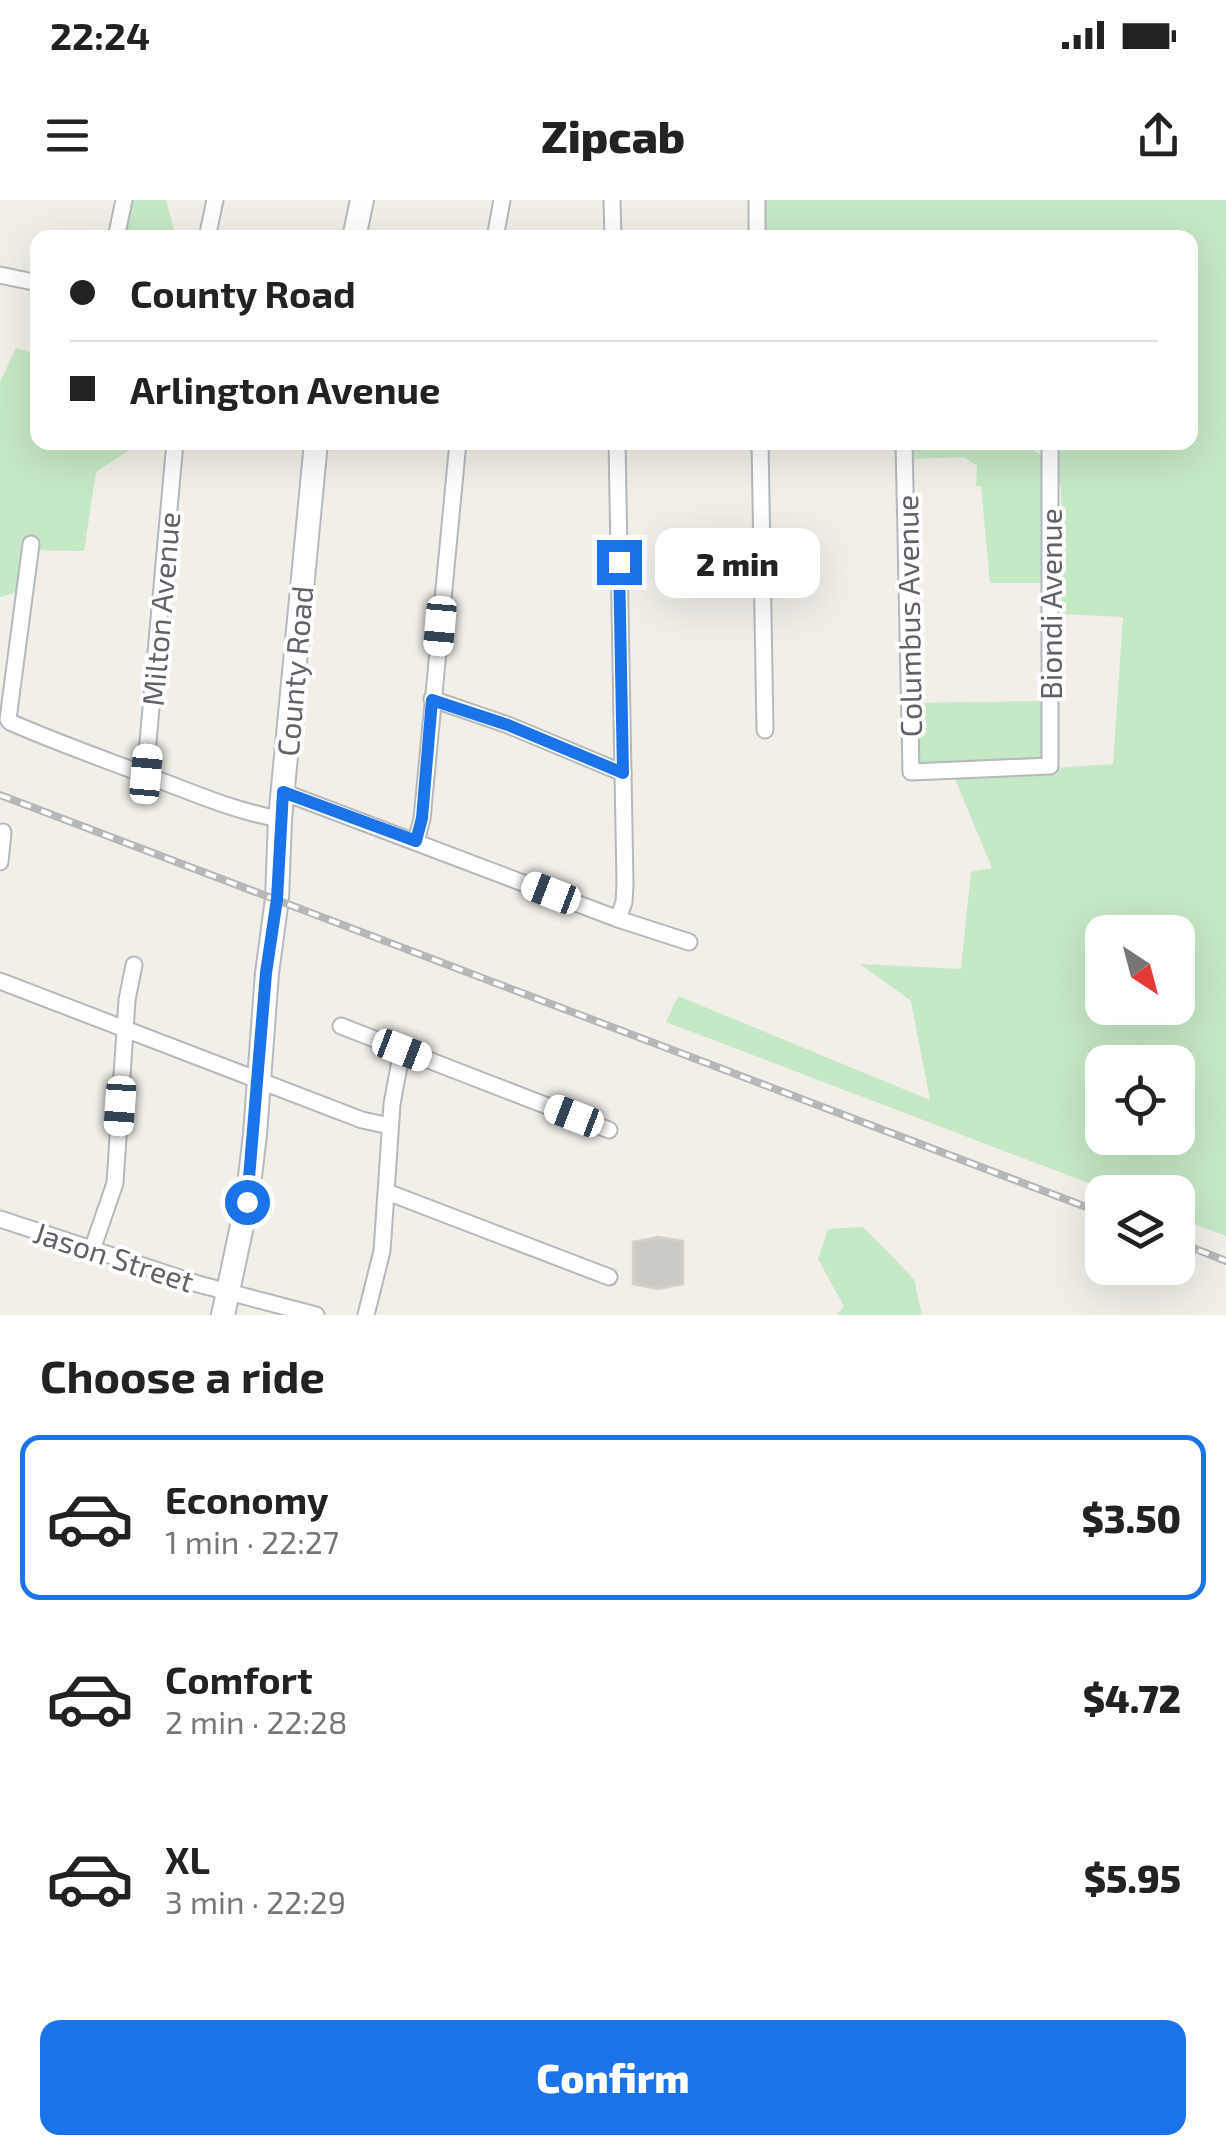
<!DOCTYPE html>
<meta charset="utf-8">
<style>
body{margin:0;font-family:"Exo 2",sans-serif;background:#f2f2f2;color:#222;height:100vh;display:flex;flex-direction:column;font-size:38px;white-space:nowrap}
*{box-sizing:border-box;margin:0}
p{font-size:32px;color:#767676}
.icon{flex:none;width:55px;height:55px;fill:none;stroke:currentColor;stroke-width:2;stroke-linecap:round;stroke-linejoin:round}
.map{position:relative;height:1115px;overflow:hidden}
.details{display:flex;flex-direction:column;background:#fff;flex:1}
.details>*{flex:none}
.banner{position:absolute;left:30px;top:30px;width:1168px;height:220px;border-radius:20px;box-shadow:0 10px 40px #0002;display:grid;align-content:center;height:220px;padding:0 40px;background:#fff}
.needle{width:65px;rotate:144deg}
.controls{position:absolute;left:1085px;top:715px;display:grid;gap:20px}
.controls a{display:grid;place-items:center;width:110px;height:110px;border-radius:20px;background:#fff;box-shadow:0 10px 40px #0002;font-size:50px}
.end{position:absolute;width:45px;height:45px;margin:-22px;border:12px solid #1a73e8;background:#fff;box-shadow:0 0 0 5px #fff}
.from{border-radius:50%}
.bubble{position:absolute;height:70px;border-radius:20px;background:#fff;box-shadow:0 10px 40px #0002;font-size:32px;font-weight:800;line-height:70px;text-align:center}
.car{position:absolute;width:30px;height:60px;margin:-30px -15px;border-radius:12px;box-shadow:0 0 8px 2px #0007;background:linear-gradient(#fff 24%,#345 0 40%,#fff 0 76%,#345 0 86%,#fff 0)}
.banner b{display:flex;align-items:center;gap:35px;height:95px;font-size:38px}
.banner b+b{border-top:2px solid #e0e0e0}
.banner i{width:25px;height:25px;background:#222}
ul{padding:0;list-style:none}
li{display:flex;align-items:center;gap:30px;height:165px;margin:0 20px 15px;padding:0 20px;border:5px solid transparent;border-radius:20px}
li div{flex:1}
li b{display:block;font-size:38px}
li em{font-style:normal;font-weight:800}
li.active{border-color:#1a73e8}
li>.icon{width:90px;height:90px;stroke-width:1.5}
h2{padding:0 40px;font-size:45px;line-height:120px}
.cta{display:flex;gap:20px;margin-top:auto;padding:20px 40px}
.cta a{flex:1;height:115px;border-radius:20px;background:#1a73e8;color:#fff;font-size:40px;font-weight:800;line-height:115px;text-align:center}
.status{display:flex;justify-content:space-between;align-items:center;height:70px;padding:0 50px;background:#fff;direction:ltr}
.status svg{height:28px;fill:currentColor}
header{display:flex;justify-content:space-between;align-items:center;height:130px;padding:0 40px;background:#fff;font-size:45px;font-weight:800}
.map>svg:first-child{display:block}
</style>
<div class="status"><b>22:24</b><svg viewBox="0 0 49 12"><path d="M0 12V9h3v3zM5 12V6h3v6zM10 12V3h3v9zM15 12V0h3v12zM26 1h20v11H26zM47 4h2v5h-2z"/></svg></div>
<header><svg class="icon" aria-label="menu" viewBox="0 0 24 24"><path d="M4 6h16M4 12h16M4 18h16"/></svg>Zipcab<svg class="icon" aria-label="share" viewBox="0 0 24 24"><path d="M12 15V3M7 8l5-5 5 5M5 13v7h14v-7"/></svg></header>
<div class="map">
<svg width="1226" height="1115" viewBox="0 0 1226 1115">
<rect width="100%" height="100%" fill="#f1efe8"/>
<g fill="#c5e8c5" fill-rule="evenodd">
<polygon points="118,0 166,0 176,37 110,38"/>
<path d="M757 0H1226V1036L1178 1018V992H1112L666 822 678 796 930 900 911 801 860 764 961 769 971 672 992 668 951 569H906V503L1045 501 1051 568 1113 564 1123 417 1062 414 1061 285 1048 284 1052 383H990L981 286H976L977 266 964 257 914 259 913 243H1033L1032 249 1041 255 1042 279 1047 278 1042 243 1190 242V38L758 37ZM1102 732H1178V808H1102ZM1102 862H1178V938H1102Z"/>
<polygon points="16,148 37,154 38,242 140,243 96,272 84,351 26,350 20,391 0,397 0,182"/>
<polygon points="863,1027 914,1079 922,1115 837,1115 844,1106 818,1059 828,1029"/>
</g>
<polygon fill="#cccac5" stroke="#d6d1c6" stroke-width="2.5" points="658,1037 683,1041 683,1084 658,1089 633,1084 633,1042"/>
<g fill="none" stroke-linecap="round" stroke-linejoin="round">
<defs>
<g id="street">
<polyline points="612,0 613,38"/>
<polyline points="757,0 757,38"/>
<polyline points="116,38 124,0"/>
<polyline points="207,38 215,0"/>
<polyline points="495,38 502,0"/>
<polyline points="0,75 38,83"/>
<polyline points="617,242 625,684 624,702 618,719"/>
<polyline points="760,242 765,530"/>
<polyline points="904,242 911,572 1050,566 1050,242"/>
<path d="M31 344 8 519 10 522C55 542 101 558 148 576 192 592 233 611 280 619"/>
<polyline points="432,499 508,525 623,573"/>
<polyline points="145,575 175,242"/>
<polyline points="283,592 618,719 689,742"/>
<polyline points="416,641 422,619 458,242"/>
<polyline points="0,662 3,632"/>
<polyline points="0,781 362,920 390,926"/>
<polyline points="341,826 609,930"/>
<polyline points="387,992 609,1077"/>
<polyline points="0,1019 198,1084 316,1115"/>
<polyline points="92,1050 115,983 127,800 134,765"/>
<polyline points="366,1115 382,1051 392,904 402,850"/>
</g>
<g id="secondary">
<polyline points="354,38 362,0"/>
<polyline points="223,1115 247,1002 255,934 267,773 277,699 280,619 316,242"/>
</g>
</defs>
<use href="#street" stroke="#b5b8bc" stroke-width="19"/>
<use href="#secondary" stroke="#b6babf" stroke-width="26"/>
<use href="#street" stroke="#fff" stroke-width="15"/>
<use href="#secondary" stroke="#fff" stroke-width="22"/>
<defs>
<g id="rail">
<polyline points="0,595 1102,1013"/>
<polyline points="1178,1042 1226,1061"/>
</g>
</defs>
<use href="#rail" stroke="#b6b7b8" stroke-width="8"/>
<use href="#rail" stroke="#fff" stroke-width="4" stroke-dasharray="11" stroke-linecap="butt"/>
</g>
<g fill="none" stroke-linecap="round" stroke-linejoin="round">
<polyline stroke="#1a73e8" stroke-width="12" points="247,1002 266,773 277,699 283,592 416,641 422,618 432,500 508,525 623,573 619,362"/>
</g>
<g text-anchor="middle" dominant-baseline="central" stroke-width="8" stroke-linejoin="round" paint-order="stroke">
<g font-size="30" fill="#5f6368" stroke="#fff">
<text transform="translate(1050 404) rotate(-90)">Biondi Avenue</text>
<text transform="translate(160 409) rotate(-85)">Milton Avenue</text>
<text transform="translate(908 416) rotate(-91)">Columbus Avenue</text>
<text transform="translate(294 471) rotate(-85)">County Road</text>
<text transform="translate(114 1056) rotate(18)">Jason Street</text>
</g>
</g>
</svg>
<div class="controls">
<a><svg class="needle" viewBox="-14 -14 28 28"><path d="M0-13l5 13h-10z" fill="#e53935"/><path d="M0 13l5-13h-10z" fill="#767676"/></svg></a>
<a><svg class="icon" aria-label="locate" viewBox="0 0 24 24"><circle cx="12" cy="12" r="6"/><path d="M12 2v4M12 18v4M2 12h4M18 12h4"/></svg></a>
<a><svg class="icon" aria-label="layers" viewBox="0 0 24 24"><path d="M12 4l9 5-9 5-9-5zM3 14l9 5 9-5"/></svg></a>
</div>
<i class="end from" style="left:247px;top:1002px"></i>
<i class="end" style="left:619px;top:362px"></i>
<div class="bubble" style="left:655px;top:328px;width:165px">2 min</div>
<i class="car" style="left:440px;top:426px;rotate:185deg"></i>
<i class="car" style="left:146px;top:574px;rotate:5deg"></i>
<i class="car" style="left:551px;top:693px;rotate:291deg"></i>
<i class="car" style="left:402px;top:850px;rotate:111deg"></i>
<i class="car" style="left:120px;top:906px;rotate:184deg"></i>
<i class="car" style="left:574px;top:916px;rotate:291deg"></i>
<div class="banner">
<b><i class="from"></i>County Road</b>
<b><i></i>Arlington Avenue</b>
</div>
</div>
<section class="details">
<h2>Choose a ride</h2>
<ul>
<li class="active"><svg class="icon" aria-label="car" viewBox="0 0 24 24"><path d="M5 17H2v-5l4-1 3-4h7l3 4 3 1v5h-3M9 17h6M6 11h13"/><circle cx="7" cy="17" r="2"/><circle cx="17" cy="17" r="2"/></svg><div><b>Economy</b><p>1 min · 22:27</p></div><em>$3.50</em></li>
<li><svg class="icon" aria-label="car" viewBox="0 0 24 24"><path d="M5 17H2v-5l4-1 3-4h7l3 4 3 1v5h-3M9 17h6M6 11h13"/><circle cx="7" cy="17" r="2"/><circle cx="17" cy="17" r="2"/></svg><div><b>Comfort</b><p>2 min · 22:28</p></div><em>$4.72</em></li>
<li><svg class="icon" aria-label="car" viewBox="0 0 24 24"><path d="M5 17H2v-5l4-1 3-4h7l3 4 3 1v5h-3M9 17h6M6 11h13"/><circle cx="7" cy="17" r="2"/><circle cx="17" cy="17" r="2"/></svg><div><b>XL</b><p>3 min · 22:29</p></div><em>$5.95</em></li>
</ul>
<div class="cta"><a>Confirm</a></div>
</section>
